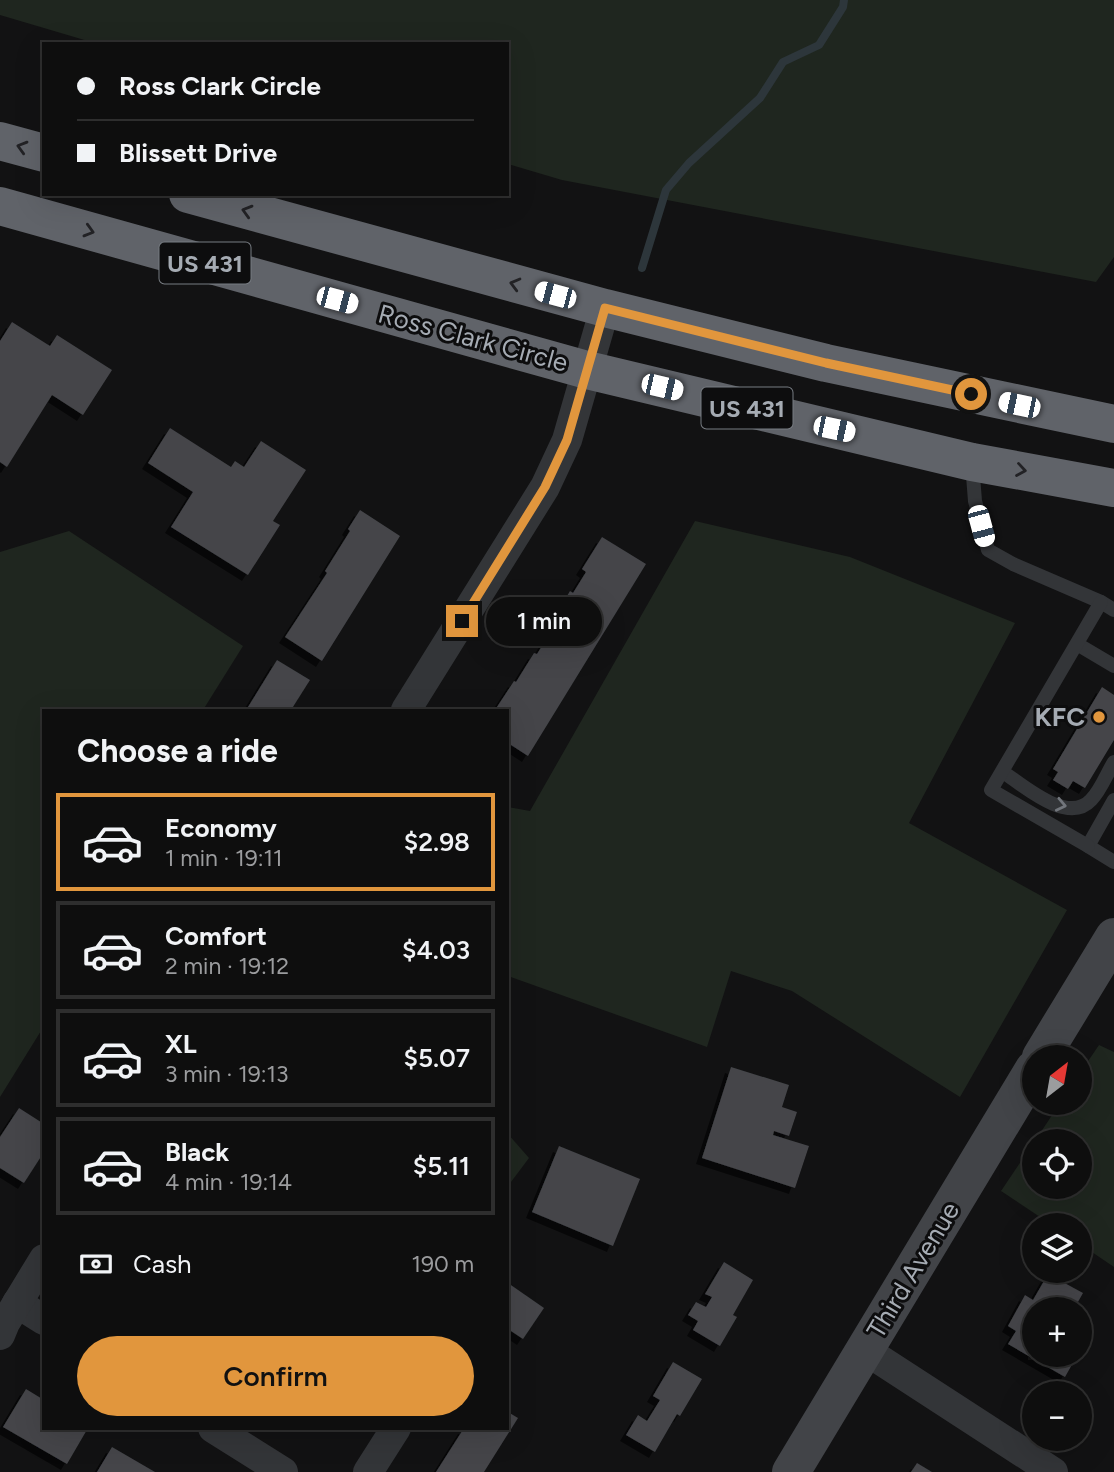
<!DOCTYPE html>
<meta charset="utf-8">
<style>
body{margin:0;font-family:Figtree,sans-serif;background:#1c1c1c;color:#f1f3f6;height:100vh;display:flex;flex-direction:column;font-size:26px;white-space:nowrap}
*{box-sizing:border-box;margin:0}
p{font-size:23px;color:#9b9c9e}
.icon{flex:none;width:38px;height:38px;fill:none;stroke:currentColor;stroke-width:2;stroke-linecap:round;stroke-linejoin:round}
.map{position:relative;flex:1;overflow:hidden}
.drawer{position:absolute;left:42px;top:709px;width:467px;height:721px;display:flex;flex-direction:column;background:#0e0e0e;border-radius:0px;box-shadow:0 7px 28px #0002,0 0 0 2px #2e2e2e}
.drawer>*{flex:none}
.top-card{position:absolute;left:42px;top:42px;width:467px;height:154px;border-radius:0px;box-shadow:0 7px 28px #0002,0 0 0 2px #2e2e2e;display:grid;align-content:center;height:154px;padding:0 35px;background:#0e0e0e}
.needle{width:46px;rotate:31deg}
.tools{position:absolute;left:1022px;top:1045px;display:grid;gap:14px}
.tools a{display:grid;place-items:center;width:70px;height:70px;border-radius:50%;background:#0e0e0e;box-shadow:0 7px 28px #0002,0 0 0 2px #2e2e2e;font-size:35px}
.end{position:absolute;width:32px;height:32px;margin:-16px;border:9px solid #e1963d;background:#111;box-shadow:0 0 0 4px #111}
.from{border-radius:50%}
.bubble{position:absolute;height:49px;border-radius:24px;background:#0e0e0e;box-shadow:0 7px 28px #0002,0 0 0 2px #2e2e2e;font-size:23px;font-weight:600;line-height:49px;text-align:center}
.car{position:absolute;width:21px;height:42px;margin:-21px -10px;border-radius:9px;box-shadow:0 0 5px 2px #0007;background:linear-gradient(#fff 24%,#345 0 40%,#fff 0 76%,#345 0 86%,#fff 0)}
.top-card b{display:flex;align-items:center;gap:24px;height:66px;font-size:26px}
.top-card b+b{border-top:2px solid #2e2e2e}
.top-card i{width:18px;height:18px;background:#f1f3f6}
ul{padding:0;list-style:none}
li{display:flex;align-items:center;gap:21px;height:98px;margin:0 14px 10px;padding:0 21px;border:4px solid #2e2e2e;border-radius:0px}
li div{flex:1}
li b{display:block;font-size:26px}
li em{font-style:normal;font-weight:600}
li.current{border-color:#e1963d}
li>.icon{width:63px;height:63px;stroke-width:1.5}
h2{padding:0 35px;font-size:32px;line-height:84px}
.pay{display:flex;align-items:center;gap:18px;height:77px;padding:0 35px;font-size:26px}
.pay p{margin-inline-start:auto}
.primary-button{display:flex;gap:14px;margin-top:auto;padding:14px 35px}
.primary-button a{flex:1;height:80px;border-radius:42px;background:#e1963d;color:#111;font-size:28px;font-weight:600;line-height:80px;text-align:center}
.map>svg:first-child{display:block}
</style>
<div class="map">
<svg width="1114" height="1472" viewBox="0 0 1114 1472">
<defs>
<filter id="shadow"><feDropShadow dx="-6" dy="6" stdDeviation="0" flood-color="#0009"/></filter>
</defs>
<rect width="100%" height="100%" fill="#121213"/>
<g fill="#1f261f">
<polygon points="0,0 1114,0 1114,257 1096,282 562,180 508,164 508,44 98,44 0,15"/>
<polygon points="695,521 850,557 1015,623 909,823 1067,910 960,1097 792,991 731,971 707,1047 508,976 508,807 530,811"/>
<polygon points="69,531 243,646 203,710 44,710 44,1026 0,1097 0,552"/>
<polygon points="1099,1045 1114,1052 1114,1267 1080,1244 1080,1225 1052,1225 1001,1191 1034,1142 1034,1186 1080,1186 1080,1141 1035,1141 1060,1103 1080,1102 1080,1073"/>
<polygon points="508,1134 529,1158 508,1186"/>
</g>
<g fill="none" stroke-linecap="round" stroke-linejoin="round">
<polyline stroke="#2d363b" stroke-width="8" points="642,268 666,190 689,163 760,98 783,62 819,45 843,7 844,0"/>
</g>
<g fill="#444549" filter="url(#shadow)">
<polygon points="12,322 50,346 57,335 112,370 83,415 52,395 7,467 0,462 0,341"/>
<polygon points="170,428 231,467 235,461 244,467 261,441 306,470 273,521 280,525 248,575 171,527 193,492 148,463"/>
<polygon points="360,510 400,536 322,661 285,637 327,573 325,571 350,531 348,529"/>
<polygon points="602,537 646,564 528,756 508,743 508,710 495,710 514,681 516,682 534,653 537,654 552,630 548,628 570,591 573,593 586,572 582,569"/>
<polygon points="277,660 310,680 291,710 253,710 248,707"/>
<polygon points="1102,687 1114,695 1114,740 1085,788 1073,781 1068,789 1053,780 1058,772 1053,769"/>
<polygon points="731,1067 789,1085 782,1107 797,1112 789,1136 774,1131 773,1135 809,1146 795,1188 702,1158"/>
<polygon points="19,1108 44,1124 44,1152 24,1183 0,1168 0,1137"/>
<polygon points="559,1146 640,1179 613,1246 532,1212"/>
<polygon points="724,1262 753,1280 733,1315 737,1317 720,1346 693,1330 698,1321 688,1315 696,1302 706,1307 712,1297 705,1294"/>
<polygon points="1048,1274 1083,1293 1074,1309 1034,1309 1034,1354 1078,1354 1065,1377 1008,1344 1016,1331 1008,1326 1025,1295 1033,1300"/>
<polygon points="508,1283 544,1308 523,1339 508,1329"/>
<polygon points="1080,1326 1091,1332 1080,1352"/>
<polygon points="673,1362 702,1379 680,1416 677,1414 655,1452 626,1435 638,1415 647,1421 660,1400 653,1396"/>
<polygon points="26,1389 44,1400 44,1428 88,1428 67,1464 3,1427"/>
<polygon points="508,1412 518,1418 484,1472 436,1472 464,1428 508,1428"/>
<polygon points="112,1447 155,1472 97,1472"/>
<polygon points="917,1463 932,1472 911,1472"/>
</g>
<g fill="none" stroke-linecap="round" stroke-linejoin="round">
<g stroke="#333538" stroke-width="14">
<polyline points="972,463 975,501 988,550 1013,564 1101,602 1114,610"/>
<polyline points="1077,644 1114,666"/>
<path d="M1003 772C1024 786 1068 825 1091 800 1101 790 1107 773 1114 762"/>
<polyline points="1114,800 1088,846 1114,862"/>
<polyline points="1088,846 991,790 1101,602"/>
</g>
<g stroke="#333538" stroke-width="30">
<polyline points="406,710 545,487 567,440 605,308"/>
<polyline points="17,1303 44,1320"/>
<polyline points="0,1335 5,1323 44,1259"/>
<polyline points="865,1350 1053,1472"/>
<polyline points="213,1428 283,1472"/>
<polyline points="368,1472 396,1428"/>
</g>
<g stroke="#424448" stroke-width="38">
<polyline points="1041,1057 1114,937"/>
<polyline points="791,1472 1034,1069"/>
</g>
<g stroke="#606369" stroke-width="38">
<polyline points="0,141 44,153"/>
<polyline points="188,194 605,308 826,363 1114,424"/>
<polyline points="0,206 587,370 972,462 1114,488"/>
</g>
</g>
<defs><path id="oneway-chevron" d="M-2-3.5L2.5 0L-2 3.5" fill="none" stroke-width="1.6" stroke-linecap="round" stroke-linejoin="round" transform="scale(1.75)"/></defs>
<g stroke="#222225">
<use href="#oneway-chevron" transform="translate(22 147) rotate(-164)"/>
<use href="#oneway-chevron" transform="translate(247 211) rotate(-164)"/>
<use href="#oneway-chevron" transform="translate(89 231) rotate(16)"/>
<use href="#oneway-chevron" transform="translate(515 284) rotate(-165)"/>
<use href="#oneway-chevron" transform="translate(1021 470) rotate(9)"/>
</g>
<use stroke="#72767c" href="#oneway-chevron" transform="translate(1061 805) rotate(12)"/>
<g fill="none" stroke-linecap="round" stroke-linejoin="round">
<polyline stroke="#e1963d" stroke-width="9" points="462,621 545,487 567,440 605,308 826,363 971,394"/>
</g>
<circle fill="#e1963d" stroke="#0d0d0e" stroke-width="2.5" cx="1099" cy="717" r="7"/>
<g text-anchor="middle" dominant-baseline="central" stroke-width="6" stroke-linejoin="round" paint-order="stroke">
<g fill="#0d0d0e" stroke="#777c82" stroke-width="2">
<rect x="159.5" y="242.5" width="91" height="41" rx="5"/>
<rect x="701.5" y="387.5" width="91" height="41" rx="5"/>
</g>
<g font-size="24" font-weight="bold" fill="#a5abb3">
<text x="205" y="263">US 431</text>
<text x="747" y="408">US 431</text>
</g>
<g font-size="26" fill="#a5abb3" stroke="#0d0d0e">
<text transform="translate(473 338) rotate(15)">Ross Clark Circle</text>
<text transform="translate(913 1270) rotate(-59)">Third Avenue</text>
</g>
<g font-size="26" font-weight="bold" fill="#a5abb3" stroke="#0d0d0e" text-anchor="end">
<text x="1085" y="717">KFC</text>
</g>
</g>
</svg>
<div class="tools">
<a><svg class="needle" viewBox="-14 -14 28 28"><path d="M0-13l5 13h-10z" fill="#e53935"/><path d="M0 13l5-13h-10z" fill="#9b9c9e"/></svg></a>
<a><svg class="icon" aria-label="locate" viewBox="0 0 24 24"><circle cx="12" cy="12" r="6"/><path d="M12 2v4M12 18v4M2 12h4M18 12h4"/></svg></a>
<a><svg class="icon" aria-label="layers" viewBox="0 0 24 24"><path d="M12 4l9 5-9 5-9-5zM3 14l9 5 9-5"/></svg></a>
<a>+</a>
<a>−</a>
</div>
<i class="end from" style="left:971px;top:394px"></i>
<i class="end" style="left:462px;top:621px"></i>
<div class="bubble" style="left:486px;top:597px;width:116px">1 min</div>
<i class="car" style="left:555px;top:295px;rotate:285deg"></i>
<i class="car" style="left:337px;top:300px;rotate:105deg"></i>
<i class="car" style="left:662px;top:387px;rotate:103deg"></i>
<i class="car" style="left:1019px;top:405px;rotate:282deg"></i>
<i class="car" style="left:834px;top:429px;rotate:102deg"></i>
<i class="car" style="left:981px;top:526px;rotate:165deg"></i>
<div class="top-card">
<b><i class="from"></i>Ross Clark Circle</b>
<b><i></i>Blissett Drive</b>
</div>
<section class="drawer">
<h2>Choose a ride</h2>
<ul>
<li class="current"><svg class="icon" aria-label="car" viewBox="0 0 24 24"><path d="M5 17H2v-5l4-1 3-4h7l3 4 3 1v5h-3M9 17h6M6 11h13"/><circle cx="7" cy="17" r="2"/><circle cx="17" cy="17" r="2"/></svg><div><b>Economy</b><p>1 min · 19:11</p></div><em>$2.98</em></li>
<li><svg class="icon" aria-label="car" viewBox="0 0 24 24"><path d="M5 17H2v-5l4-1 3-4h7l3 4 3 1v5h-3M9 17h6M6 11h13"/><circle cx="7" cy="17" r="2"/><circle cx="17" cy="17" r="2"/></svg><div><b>Comfort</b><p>2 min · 19:12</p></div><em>$4.03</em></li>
<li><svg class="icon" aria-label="car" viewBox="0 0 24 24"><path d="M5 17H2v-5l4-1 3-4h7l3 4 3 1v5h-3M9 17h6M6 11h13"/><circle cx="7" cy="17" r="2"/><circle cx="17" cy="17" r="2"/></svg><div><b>XL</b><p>3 min · 19:13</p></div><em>$5.07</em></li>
<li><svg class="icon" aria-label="car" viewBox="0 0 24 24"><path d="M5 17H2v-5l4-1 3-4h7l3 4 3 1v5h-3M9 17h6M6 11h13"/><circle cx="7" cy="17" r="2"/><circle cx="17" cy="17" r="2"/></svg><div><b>Black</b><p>4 min · 19:14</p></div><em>$5.11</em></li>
</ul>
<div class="pay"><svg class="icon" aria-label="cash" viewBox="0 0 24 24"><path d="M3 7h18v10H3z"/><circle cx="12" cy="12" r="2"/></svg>Cash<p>190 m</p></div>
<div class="primary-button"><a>Confirm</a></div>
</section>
</div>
